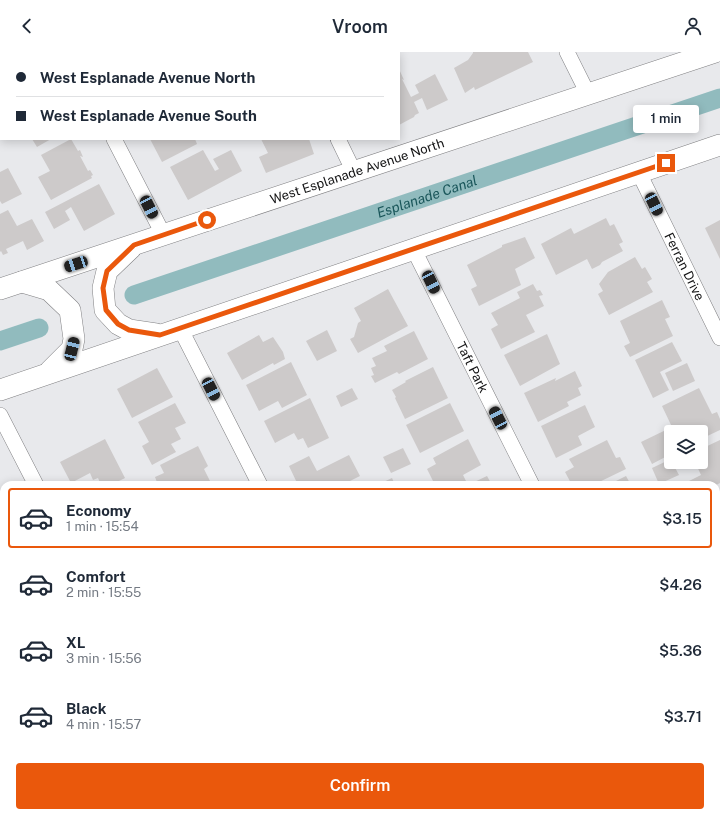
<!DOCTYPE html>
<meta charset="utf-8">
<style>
body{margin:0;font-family:"Public Sans",sans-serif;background:#f2f2f3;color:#1f2937;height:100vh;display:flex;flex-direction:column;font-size:15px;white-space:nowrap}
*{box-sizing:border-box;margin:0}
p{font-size:13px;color:#747a83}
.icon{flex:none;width:22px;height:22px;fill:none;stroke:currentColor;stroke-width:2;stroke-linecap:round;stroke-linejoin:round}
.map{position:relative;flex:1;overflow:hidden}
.side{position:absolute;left:0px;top:429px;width:720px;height:336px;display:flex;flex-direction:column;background:#fff;border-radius:12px 12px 0 0;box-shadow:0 2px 10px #0003}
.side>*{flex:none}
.hud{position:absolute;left:0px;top:0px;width:400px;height:88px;box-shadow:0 2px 10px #0003;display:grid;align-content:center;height:88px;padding:0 16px;background:#fff}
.fabs{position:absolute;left:664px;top:373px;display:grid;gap:8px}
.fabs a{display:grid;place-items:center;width:44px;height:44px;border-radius:4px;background:#fff;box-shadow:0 2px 10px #0003;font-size:20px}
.end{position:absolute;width:18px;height:18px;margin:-9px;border:5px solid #ea580c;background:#fff;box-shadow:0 0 0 2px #fff}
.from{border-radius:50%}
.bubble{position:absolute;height:28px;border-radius:4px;background:#fff;box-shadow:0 2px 10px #0003;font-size:13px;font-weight:600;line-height:28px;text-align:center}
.car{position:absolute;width:12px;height:24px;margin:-12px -6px;border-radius:5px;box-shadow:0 0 3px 1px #0007;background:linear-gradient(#222 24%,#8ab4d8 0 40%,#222 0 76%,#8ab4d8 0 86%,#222 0)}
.hud b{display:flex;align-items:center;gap:14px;height:38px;font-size:15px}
.hud b+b{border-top:1px solid #e0e1e3}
.hud i{width:10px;height:10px;background:#1f2937}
ul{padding:7px 0 0;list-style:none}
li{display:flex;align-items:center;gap:12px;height:60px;margin:0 8px 6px;padding:0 8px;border:2px solid transparent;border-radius:4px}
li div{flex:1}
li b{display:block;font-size:15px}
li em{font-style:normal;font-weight:600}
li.current{border-color:#ea580c}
li>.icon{width:36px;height:36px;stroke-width:1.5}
.action{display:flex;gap:8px;margin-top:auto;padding:8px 16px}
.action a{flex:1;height:46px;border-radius:4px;background:#ea580c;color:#fff;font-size:16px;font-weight:600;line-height:46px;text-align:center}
header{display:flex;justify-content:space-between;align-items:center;height:52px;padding:0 16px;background:#fff;font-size:18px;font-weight:600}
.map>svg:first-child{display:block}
</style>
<header><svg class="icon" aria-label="back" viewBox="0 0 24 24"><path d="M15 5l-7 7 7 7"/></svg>Vroom<svg class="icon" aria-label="person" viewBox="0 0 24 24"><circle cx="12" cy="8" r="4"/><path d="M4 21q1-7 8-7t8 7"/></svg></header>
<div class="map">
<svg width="720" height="765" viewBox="0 0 720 765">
<rect width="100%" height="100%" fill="#e8e9ec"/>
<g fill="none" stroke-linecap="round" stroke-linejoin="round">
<g stroke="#91bbbe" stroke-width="19">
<path id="s1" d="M134 243 720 46"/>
<polyline points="0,289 39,276"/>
</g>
</g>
<g fill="#cdcaca">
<polygon points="473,0 528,0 533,10 475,38 474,35 465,41 454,16 468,8 473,1"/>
<polygon points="399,17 404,28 402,27 411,45 419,41 415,33 435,22 448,48 427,58 422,46 414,50 419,61 415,63 414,65 399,73"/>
<polygon points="32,87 51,87 37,95"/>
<polygon points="71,87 78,99 80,98 83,105 80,104 88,119 90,118 93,123 91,124 92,126 51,148 38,125 50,119 41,103"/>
<polygon points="150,87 195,87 197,92 162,110"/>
<polygon points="261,87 309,87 314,102 266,121 259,105 268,101"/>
<polygon points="203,98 215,119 219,117 213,107 231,98 242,119 188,148 170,115"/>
<polygon points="8,116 22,142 2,152 0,149 0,120"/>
<polygon points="99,132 115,162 84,179 71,155 65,159 70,168 54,177 45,160"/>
<polygon points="8,158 17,174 32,167 44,189 27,198 23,189 6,197 8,201 3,203 1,199 0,200 0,162"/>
<polygon points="606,166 610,174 614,172 623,190 619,192 623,199 602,210 600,213 592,217 587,207 556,223 541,192 571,176 574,182"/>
<polygon points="720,168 720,207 705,176"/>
<polygon points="525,185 535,206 515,217 521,233 479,254 471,237 477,234 467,213 502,195 502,193"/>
<polygon points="635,205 642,217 645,215 652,227 647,230 653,240 609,263 598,242 603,239 599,232 608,220"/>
<polygon points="533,232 537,239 540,238 543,243 539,244 544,254 526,263 535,280 501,297 491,277 498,273 491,261 520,246 517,240"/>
<polygon points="388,237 408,274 358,301 350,287 354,285 358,271 361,269 354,256"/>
<polygon points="662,248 670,265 665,267 673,284 630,305 624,294 630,291 620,269"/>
<polygon points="327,278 337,299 317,309 306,289"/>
<polygon points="414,279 428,307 399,322 397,320 375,331 371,324 374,323 371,316 376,314 372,306 387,299 384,294"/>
<polygon points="547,282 560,312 520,334 504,303"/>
<polygon points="259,283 263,290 273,285 283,300 285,307 274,313 273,311 242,328 227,301"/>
<polygon points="672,290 682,309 660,320 669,338 653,346 635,308"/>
<polygon points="291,310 307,343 282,356 278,349 259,359 246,333"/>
<polygon points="687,311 695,329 673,339 665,321"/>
<polygon points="433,315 448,346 405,367 395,346 396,345 392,338 406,330 405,329"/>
<polygon points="157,316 173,345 132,366 117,337"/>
<polygon points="575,319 582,334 578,336 581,343 567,350 569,354 538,370 524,341 556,326 555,329"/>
<polygon points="352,336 358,347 341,355 336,344"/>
<polygon points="699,336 712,362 717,360 720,367 720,378 701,387 701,380 671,380 671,402 652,412 641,390 672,375 662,354"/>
<polygon points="310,346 329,386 308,396 303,386 298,388 294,381 275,391 264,369"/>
<polygon points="175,351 186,371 175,376 181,387 171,392 176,400 152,413 142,394 149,390 138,370"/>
<polygon points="450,351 464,379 420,401 406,373"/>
<polygon points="585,353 595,375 578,384 582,393 556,406 541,374"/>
<polygon points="105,387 125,426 111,433 101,433 98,426 93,428 90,421 71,431 60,410"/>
<polygon points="468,387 481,413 463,423 466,429 459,433 435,433 427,417 436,412 433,406"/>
<polygon points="607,388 616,406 620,405 626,417 593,433 582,433 580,429 572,433 565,420 574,415 569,407"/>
<polygon points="720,388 720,431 716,433 691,433 689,429 701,423 695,410 701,410 701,397"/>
<polygon points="198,394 208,414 204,417 210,429 201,433 158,433 155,425 164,421 160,413"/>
<polygon points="403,396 411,412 391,421 383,405"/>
<polygon points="349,403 360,424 342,433 298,433 289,414 309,404 317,419"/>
<polygon points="671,407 671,410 672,410 679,423 659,432 652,416"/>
<polygon points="487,424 492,433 468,433"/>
<polygon points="626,424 631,433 608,433"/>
<polygon points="392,426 395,433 377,433"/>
<polygon points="2,453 4,457 4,497 0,499 0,454"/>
<polygon points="720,461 720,485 716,487 716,463"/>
<polygon points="720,493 720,512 716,514 716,495"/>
<polygon points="4,500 4,546 0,548 0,502"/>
<polygon points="0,609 1,609 4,613 4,638 0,640"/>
<polygon points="720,635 720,648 716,650 716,637"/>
<polygon points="0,642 4,650 4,656 0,658"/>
<polygon points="720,654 720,691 718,686 716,687 716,656"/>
<polygon points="4,662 4,711 0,713 0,664"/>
<polygon points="720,699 720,729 716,721 716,701"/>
<polygon points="37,761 74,761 76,765 29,765"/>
<polygon points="97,761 117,761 119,764 116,765 99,765"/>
<polygon points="128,761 165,761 167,765 121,765"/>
<polygon points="243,761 289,761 291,765 245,765"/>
<polygon points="346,761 387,761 389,765 348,765"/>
<polygon points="470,761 501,761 503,765 467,765 466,763"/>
<polygon points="610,761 632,761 624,765 612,765"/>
</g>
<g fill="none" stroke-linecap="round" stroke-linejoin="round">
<defs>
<g id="minor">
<polyline points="69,0 70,1"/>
<polyline points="297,0 297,1"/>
<polyline points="567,0 588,42"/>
<polyline points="114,87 163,182"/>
<polyline points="338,87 354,120"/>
<path id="s2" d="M639 121 720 286"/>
<path id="s3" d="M414 198 532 433"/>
<polyline points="180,276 260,433"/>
<polyline points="0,363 36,433"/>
<polyline points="205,761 207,765"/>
<polyline points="429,761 431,765"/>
<polyline points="696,761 698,765"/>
</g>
<g id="secondary">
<polyline points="131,196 107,219 103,236 105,258 118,272 129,278 156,282"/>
<polyline points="22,230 49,238 70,258 74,287 72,297 50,319"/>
<path id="s4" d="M0 237 715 0"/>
<polyline points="0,338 720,93"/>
</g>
</defs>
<use href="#minor" stroke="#808083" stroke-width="16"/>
<use href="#secondary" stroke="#808083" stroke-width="22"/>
<use href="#minor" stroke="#fff" stroke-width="15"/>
<use href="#secondary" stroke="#fff" stroke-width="21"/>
</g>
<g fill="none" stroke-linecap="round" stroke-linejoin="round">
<polyline stroke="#ea580c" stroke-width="5" points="207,168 134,193 107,219 103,236 106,258 118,272 129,278 160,283 666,111"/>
</g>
<g text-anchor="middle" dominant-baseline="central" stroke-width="3" stroke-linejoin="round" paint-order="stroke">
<g font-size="13" fill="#131314" stroke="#fff">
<text stroke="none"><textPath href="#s4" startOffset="376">West Esplanade Avenue North</textPath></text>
<text stroke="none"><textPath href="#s2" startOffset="104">Ferran Drive</textPath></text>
<text stroke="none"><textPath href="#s3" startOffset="131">Taft Park</textPath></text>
</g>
<g font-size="14" font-style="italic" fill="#1a565a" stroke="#fff">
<text stroke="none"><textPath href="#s1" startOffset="309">Esplanade Canal</textPath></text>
</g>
</g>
</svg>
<div class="fabs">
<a><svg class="icon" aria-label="layers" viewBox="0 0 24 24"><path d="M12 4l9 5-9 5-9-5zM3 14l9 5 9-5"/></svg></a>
</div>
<i class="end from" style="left:207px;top:168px"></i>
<i class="end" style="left:666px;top:111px"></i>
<div class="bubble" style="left:633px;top:53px;width:66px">1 min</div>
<i class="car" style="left:654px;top:152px;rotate:154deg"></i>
<i class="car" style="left:149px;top:155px;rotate:153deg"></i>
<i class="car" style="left:76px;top:212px;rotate:252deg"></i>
<i class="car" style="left:431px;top:230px;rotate:154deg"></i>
<i class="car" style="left:72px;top:297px;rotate:14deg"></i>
<i class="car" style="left:211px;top:337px;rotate:153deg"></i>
<i class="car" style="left:498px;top:366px;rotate:333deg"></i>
<div class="hud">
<b><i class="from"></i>West Esplanade Avenue North</b>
<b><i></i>West Esplanade Avenue South</b>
</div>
<section class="side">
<ul>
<li class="current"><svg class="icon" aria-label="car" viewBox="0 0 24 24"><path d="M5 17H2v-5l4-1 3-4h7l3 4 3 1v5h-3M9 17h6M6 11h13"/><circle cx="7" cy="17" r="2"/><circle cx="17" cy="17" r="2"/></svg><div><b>Economy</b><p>1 min · 15:54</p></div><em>$3.15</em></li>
<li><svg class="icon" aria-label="car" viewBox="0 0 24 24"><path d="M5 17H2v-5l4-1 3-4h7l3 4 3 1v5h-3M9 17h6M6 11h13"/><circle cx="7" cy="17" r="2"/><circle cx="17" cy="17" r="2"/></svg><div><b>Comfort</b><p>2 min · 15:55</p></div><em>$4.26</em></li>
<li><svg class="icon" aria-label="car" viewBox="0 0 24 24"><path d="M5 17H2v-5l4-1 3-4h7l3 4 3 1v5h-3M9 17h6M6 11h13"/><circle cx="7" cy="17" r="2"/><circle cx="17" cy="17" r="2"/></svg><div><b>XL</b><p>3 min · 15:56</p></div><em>$5.36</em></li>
<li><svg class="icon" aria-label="car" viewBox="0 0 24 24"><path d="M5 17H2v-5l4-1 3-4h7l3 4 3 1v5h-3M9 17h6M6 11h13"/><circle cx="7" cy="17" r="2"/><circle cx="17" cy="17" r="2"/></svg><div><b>Black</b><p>4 min · 15:57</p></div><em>$3.71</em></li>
</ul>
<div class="action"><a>Confirm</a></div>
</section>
</div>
